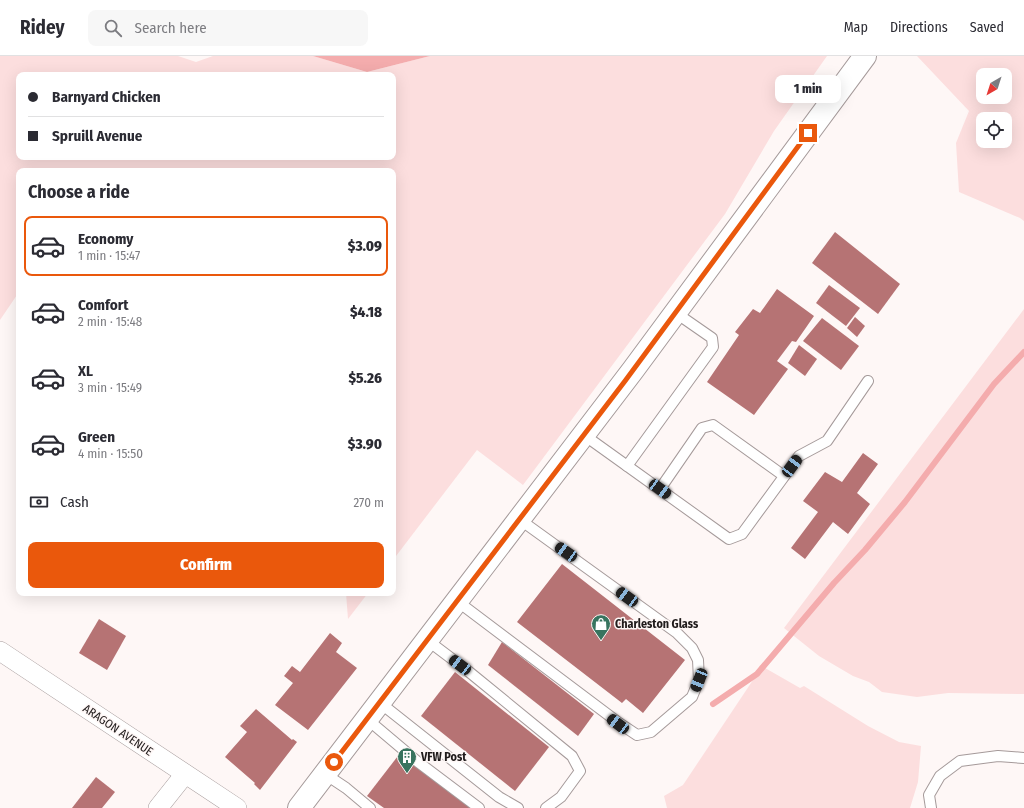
<!DOCTYPE html>
<meta charset="utf-8">
<style>
body{margin:0;font-family:"Fira Sans Condensed",sans-serif;background:#f7f7f7;color:#2b2b33;height:100vh;display:flex;flex-direction:column;font-size:15px;white-space:nowrap}
*{box-sizing:border-box;margin:0}
p{font-size:13px;color:#7c7c81}
.icon{flex:none;width:22px;height:22px;fill:none;stroke:currentColor;stroke-width:2;stroke-linecap:round;stroke-linejoin:round}
.map{position:relative;flex:1;overflow:hidden}
.panel{position:absolute;left:16px;top:112px;width:380px;height:428px;display:flex;flex-direction:column;background:#fff;border-radius:8px;box-shadow:0 4px 16px #0002}
.panel>*{flex:none}
.top-card{position:absolute;left:16px;top:16px;width:380px;height:88px;border-radius:8px;box-shadow:0 4px 16px #0002;display:grid;align-content:center;height:88px;padding:0 12px;background:#fff}
.needle{width:26px;rotate:219deg}
.buttons{position:absolute;left:976px;top:12px;display:grid;gap:8px}
.buttons a{display:grid;place-items:center;width:36px;height:36px;border-radius:8px;background:#fff;box-shadow:0 4px 16px #0002;font-size:20px}
.end{position:absolute;width:18px;height:18px;margin:-9px;border:5px solid #ea580c;background:#fff;box-shadow:0 0 0 2px #fff}
.from{border-radius:50%}
.bubble{position:absolute;height:28px;border-radius:8px;background:#fff;box-shadow:0 4px 16px #0002;font-size:13px;font-weight:800;line-height:28px;text-align:center}
.car{position:absolute;width:12px;height:24px;margin:-12px -6px;border-radius:5px;box-shadow:0 0 3px 1px #0007;background:linear-gradient(#222 24%,#8ab4d8 0 40%,#222 0 76%,#8ab4d8 0 86%,#222 0)}
.top-card b{display:flex;align-items:center;gap:14px;height:38px;font-size:15px}
.top-card b+b{border-top:1px solid #e1e1e2}
.top-card i{width:10px;height:10px;background:#2b2b33}
ul{padding:0;list-style:none}
li{display:flex;align-items:center;gap:12px;height:60px;margin:0 8px 6px;padding:0 4px;border:2px solid transparent;border-radius:8px}
li div{flex:1}
li b{display:block;font-size:15px}
li em{font-style:normal;font-weight:800}
li.selected{border-color:#ea580c}
li>.icon{width:36px;height:36px;stroke-width:1.5}
h2{padding:0 12px;font-size:18px;line-height:48px}
.pay{display:flex;align-items:center;gap:10px;height:44px;padding:0 12px;font-size:15px}
.pay p{margin-inline-start:auto}
.primary-button{display:flex;gap:8px;margin-top:auto;padding:8px 12px}
.primary-button a{flex:1;height:46px;border-radius:8px;background:#ea580c;color:#fff;font-size:16px;font-weight:800;line-height:46px;text-align:center}
header{display:flex;align-items:center;gap:24px;box-sizing:border-box;height:56px;padding:0 20px;background:#fff;border-bottom:1px solid #e1e1e2}
header strong{font-size:19px}
nav{display:flex;gap:22px;margin-inline-start:auto;font-size:14px}
.search{width:280px;height:36px;background:#f7f7f7;display:flex;align-items:center;gap:10px;box-sizing:border-box;padding:0 14px;border-radius:8px;color:#7c7c81;font-size:15px}
.map>svg:first-child{display:block}
</style>
<header>
<strong>Ridey</strong>
<div class="search"><svg class="icon" aria-label="search" viewBox="0 0 24 24"><circle cx="10" cy="10" r="6"/><path d="M15 15l6 6"/></svg>Search here</div>
<nav><a>Map</a><a>Directions</a><a>Saved</a></nav>
</header>
<div class="map">
<svg width="1024" height="752" viewBox="0 0 1024 752">
<rect width="100%" height="100%" fill="#fef7f6"/>
<g fill="#fcdede" fill-rule="evenodd">
<path d="M0 0H178L196 6 213 0H313L367 16 430 0H827L774 75 725 158 523 429 477 394 393 504V115H19V236L0 264ZM19 19H393V101H19Z"/>
<path d="M917 0H1024V165L1020 162 959 136 956 87 969 55ZM983 19H1005V41H983ZM983 63H1005V85H983Z"/>
<polygon points="1024,253 1024,638 948,637 917,641 882,636 869,626 853,620 819,600 784,572"/>
<polygon points="346,537 368,537 348,563"/>
<polygon points="760,609 800,632 804,630 868,670 899,686 921,690 918,726 910,752 667,752 664,740 683,729 757,618"/>
</g>
<polygon fill="#f4acad" points="313,0 430,0 367,16"/>
<g fill="none" stroke-linecap="round" stroke-linejoin="round">
<polyline stroke="#f4acad" stroke-width="6" points="713,648 757,618 834,527 865,494 905,446 994,328 1024,296"/>
</g>
<g fill="#b67374">
<polygon points="835,176 900,228 878,258 812,207"/>
<polygon points="829,229 860,252 846,270 816,247"/>
<polygon points="777,233 814,260 796,286 792,285 777,305 788,313 754,359 707,326 739,279 735,276 753,253 760,257"/>
<polygon points="855,261 865,270 857,281 847,272"/>
<polygon points="822,262 859,290 841,314 803,285"/>
<polygon points="799,289 817,303 805,320 788,307"/>
<polygon points="863,397 878,408 857,437 870,448 848,478 833,466 805,503 791,492 818,456 803,445 825,416 842,426"/>
<polygon points="562,508 685,604 643,657 626,643 622,647 517,566"/>
<polygon points="99,563 126,580 107,614 79,597"/>
<polygon points="330,577 342,587 336,596 357,612 308,674 275,649 293,627 284,620 292,610 300,616"/>
<polygon points="502,586 594,658 578,680 488,609"/>
<polygon points="455,616 549,691 515,735 421,660"/>
<polygon points="256,653 292,684 293,683 297,686 260,734 254,728 255,727 225,701 247,676 240,670"/>
<polygon points="401,696 472,752 384,752 367,740"/>
<polygon points="96,721 115,736 102,752 72,752"/>
</g>
<g fill="none" stroke-linecap="round" stroke-linejoin="round">
<defs>
<g id="service">
<polyline points="584,379 729,483 742,478 799,400 827,385 868,325"/>
<polyline points="627,410 713,291 712,282 676,257"/>
<polyline points="660,433 702,372 713,369 784,420"/>
<polyline points="457,545 619,667 637,679 651,676 692,641 699,624 698,604 692,592 677,577 519,463"/>
<polyline points="427,584 468,615 572,700 580,715 561,741 546,752"/>
<polyline points="379,646 499,741 518,752"/>
<polyline points="367,663 418,706 479,752"/>
<polyline points="325,718 346,732 370,752"/>
<polyline points="931,752 929,739 940,720 960,705 998,700 1024,702"/>
</g>
<g id="minor">
<polyline points="0,595 237,752"/>
<polyline points="158,752 185,718"/>
</g>
<polyline id="tertiary" points="299,752 633,314 865,0"/>
</defs>
<use href="#service" stroke="#a59a9a" stroke-width="12"/>
<use href="#minor" stroke="#a59a9a" stroke-width="20"/>
<use href="#tertiary" stroke="#a59a9a" stroke-width="24"/>
<use href="#service" stroke="#fff" stroke-width="10"/>
<use href="#minor" stroke="#fff" stroke-width="19"/>
<use href="#tertiary" stroke="#fff" stroke-width="22"/>
</g>
<g fill="none" stroke-linecap="round" stroke-linejoin="round">
<polyline stroke="#ea580c" stroke-width="5" points="334,706 625,325 808,77"/>
</g>
<defs>
<symbol id="shop-pin" viewBox="-11 -11 22 30"><path d="M0 17L-7.5 6A9.5 9.5 0 1 1 7.5 6Z" fill="#38745f" stroke="#fef7f6"/><path d="M-5-2.5h2.3a2.7 3.5 0 0 1 5.4 0H5L5.5 6h-11ZM-1.5-2.5h3a1.5 2.3 0 0 0-3 0Z" fill="#fff"/></symbol>
<symbol id="building-pin" viewBox="-11 -11 22 30"><path d="M0 17L-7.5 6A9.5 9.5 0 1 1 7.5 6Z" fill="#38745f" stroke="#fef7f6"/><path d="M-4-6H4V6H1V3H-1V6H-4ZM-2.5-4.3h1.7v1.8h-1.7ZM.8-4.3h1.7v1.8H.8ZM-2.5-1h1.7V.8h-1.7ZM.8-1h1.7V.8H.8Z" fill="#fff"/></symbol>
</defs>
<g fill-rule="evenodd">
<use href="#shop-pin" x="590" y="557" width="22" height="30"/>
<use href="#building-pin" x="396" y="690" width="22" height="30"/>
</g>
<g text-anchor="middle" dominant-baseline="central" stroke-width="3" stroke-linejoin="round" paint-order="stroke">
<g font-size="12" font-weight="bold" fill="#201b1b" stroke="#fef7f6" text-anchor="start">
<text x="615" y="568">Charleston Glass</text>
<text x="421" y="701">VFW Post</text>
</g>
<g font-size="12" fill="#201b1b" stroke="#fef7f6">
<text transform="translate(118 674) rotate(34)">ARAGON AVENUE</text>
</g>
</g>
</svg>
<div class="buttons">
<a><svg class="needle" viewBox="-14 -14 28 28"><path d="M0-13l5 13h-10z" fill="#e53935"/><path d="M0 13l5-13h-10z" fill="#7c7c81"/></svg></a>
<a><svg class="icon" aria-label="locate" viewBox="0 0 24 24"><circle cx="12" cy="12" r="6"/><path d="M12 2v4M12 18v4M2 12h4M18 12h4"/></svg></a>
</div>
<i class="end from" style="left:334px;top:706px"></i>
<i class="end" style="left:808px;top:77px"></i>
<div class="bubble" style="left:775px;top:19px;width:66px">1 min</div>
<i class="car" style="left:792px;top:410px;rotate:37deg"></i>
<i class="car" style="left:660px;top:433px;rotate:126deg"></i>
<i class="car" style="left:566px;top:496px;rotate:305deg"></i>
<i class="car" style="left:627px;top:541px;rotate:306deg"></i>
<i class="car" style="left:460px;top:609px;rotate:307deg"></i>
<i class="car" style="left:699px;top:624px;rotate:202deg"></i>
<i class="car" style="left:618px;top:668px;rotate:307deg"></i>
<div class="top-card">
<b><i class="from"></i>Barnyard Chicken</b>
<b><i></i>Spruill Avenue</b>
</div>
<section class="panel">
<h2>Choose a ride</h2>
<ul>
<li class="selected"><svg class="icon" aria-label="car" viewBox="0 0 24 24"><path d="M5 17H2v-5l4-1 3-4h7l3 4 3 1v5h-3M9 17h6M6 11h13"/><circle cx="7" cy="17" r="2"/><circle cx="17" cy="17" r="2"/></svg><div><b>Economy</b><p>1 min · 15:47</p></div><em>$3.09</em></li>
<li><svg class="icon" aria-label="car" viewBox="0 0 24 24"><path d="M5 17H2v-5l4-1 3-4h7l3 4 3 1v5h-3M9 17h6M6 11h13"/><circle cx="7" cy="17" r="2"/><circle cx="17" cy="17" r="2"/></svg><div><b>Comfort</b><p>2 min · 15:48</p></div><em>$4.18</em></li>
<li><svg class="icon" aria-label="car" viewBox="0 0 24 24"><path d="M5 17H2v-5l4-1 3-4h7l3 4 3 1v5h-3M9 17h6M6 11h13"/><circle cx="7" cy="17" r="2"/><circle cx="17" cy="17" r="2"/></svg><div><b>XL</b><p>3 min · 15:49</p></div><em>$5.26</em></li>
<li><svg class="icon" aria-label="car" viewBox="0 0 24 24"><path d="M5 17H2v-5l4-1 3-4h7l3 4 3 1v5h-3M9 17h6M6 11h13"/><circle cx="7" cy="17" r="2"/><circle cx="17" cy="17" r="2"/></svg><div><b>Green</b><p>4 min · 15:50</p></div><em>$3.90</em></li>
</ul>
<div class="pay"><svg class="icon" aria-label="cash" viewBox="0 0 24 24"><path d="M3 7h18v10H3z"/><circle cx="12" cy="12" r="2"/></svg>Cash<p>270 m</p></div>
<div class="primary-button"><a>Confirm</a></div>
</section>
</div>
